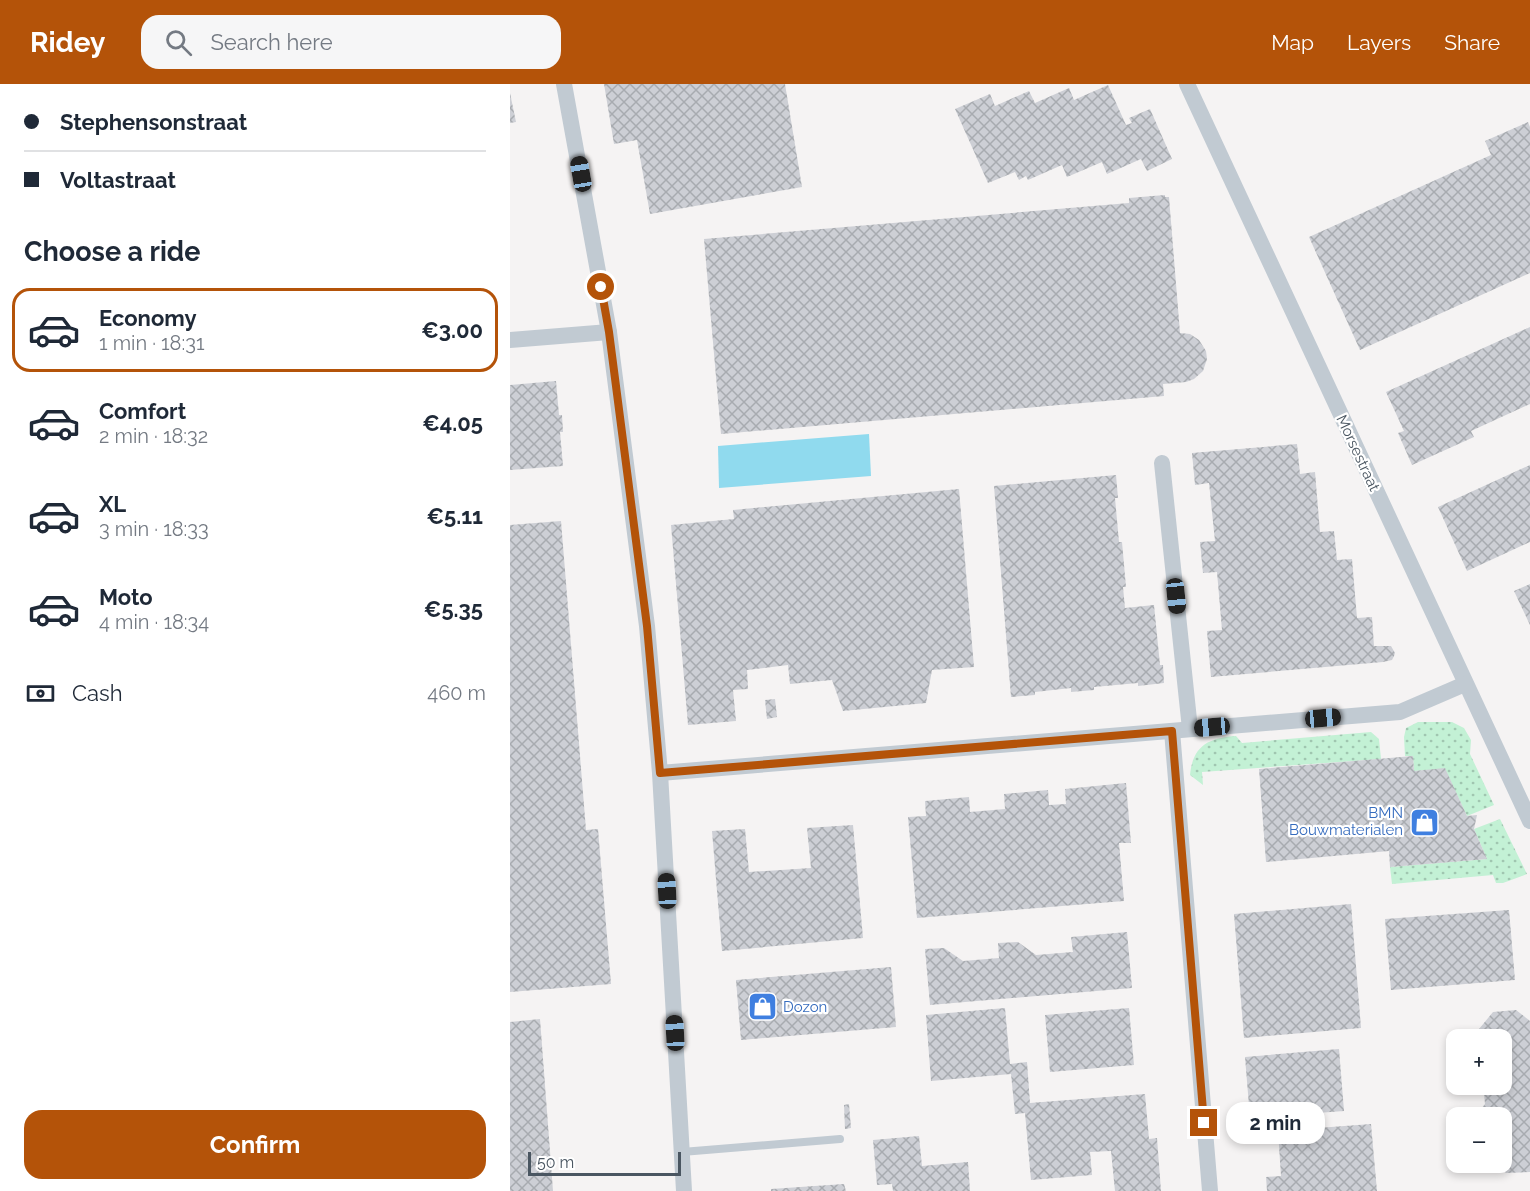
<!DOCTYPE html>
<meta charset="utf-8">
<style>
body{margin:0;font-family:Raleway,sans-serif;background:#f6f6f7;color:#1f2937;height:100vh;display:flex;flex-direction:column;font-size:22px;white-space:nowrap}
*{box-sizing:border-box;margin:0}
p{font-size:20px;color:#747a83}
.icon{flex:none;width:33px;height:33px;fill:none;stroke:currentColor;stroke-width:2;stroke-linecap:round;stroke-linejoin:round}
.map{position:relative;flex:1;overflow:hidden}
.drawer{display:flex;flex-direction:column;background:#fff;width:510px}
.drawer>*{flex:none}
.top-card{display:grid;align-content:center;height:132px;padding:0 24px;background:#fff}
.fabs{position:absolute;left:936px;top:945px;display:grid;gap:12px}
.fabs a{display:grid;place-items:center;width:66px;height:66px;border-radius:12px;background:#fff;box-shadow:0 3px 9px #0003;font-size:30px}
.scale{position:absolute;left:18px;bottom:15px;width:153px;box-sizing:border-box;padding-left:6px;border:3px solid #4a5661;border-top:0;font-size:16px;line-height:21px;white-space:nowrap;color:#4a5661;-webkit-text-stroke:4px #fff;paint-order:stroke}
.end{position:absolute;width:27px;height:27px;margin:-14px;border:8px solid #b45309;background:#fff;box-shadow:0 0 0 3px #fff}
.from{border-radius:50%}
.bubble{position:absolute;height:42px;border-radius:18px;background:#fff;box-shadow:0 3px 9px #0003;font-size:20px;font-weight:700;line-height:42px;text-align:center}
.car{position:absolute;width:18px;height:36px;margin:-18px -9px;border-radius:8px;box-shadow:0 0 4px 2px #0007;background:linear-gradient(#222 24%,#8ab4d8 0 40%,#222 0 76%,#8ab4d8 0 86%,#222 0)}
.top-card b{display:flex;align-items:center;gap:21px;height:57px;font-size:22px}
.top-card b+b{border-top:2px solid #e0e1e3}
.top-card i{width:15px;height:15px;background:#1f2937}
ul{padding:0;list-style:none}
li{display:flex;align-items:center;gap:18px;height:84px;margin:0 12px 9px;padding:0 12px;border:3px solid transparent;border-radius:18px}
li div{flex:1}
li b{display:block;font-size:22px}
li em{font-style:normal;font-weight:700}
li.on{border-color:#b45309}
li>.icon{width:54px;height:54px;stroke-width:1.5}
h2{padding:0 24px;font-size:27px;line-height:72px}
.pay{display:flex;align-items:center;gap:15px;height:66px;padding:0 24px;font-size:22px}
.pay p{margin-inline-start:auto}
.cta{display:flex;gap:12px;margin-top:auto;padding:12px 24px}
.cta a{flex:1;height:69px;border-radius:18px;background:#b45309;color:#fff;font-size:24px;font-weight:700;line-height:69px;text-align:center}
header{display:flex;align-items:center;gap:36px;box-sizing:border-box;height:84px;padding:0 30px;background:#b45309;color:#fff}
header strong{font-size:28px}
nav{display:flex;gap:33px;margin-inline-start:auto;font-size:21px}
.search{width:420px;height:54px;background:#f6f6f7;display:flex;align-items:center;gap:15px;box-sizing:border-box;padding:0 21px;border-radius:18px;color:#747a83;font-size:22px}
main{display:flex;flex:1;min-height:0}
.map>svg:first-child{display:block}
</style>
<header>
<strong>Ridey</strong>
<div class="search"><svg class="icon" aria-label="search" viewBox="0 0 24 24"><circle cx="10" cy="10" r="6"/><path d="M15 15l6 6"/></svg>Search here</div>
<nav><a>Map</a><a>Layers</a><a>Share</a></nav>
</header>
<main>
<section class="drawer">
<div class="top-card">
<b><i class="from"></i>Stephensonstraat</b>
<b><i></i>Voltastraat</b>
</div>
<h2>Choose a ride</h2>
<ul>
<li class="on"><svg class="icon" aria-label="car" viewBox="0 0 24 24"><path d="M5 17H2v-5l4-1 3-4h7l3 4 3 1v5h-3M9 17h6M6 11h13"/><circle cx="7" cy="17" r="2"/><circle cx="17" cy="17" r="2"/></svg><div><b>Economy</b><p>1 min · 18:31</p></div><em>€3.00</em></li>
<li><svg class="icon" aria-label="car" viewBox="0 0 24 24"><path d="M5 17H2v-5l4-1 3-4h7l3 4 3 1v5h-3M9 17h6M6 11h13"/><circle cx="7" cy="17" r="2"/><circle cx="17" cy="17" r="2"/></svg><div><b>Comfort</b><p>2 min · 18:32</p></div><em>€4.05</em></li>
<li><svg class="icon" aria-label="car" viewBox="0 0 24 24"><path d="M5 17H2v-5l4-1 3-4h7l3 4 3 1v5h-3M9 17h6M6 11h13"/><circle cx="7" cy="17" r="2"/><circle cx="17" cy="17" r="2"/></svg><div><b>XL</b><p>3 min · 18:33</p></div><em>€5.11</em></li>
<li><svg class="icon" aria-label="car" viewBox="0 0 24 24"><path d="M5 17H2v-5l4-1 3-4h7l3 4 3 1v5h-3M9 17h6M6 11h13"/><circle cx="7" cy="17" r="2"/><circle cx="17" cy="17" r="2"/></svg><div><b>Moto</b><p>4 min · 18:34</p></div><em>€5.35</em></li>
</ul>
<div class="pay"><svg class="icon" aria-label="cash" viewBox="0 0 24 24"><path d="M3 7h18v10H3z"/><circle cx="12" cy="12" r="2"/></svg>Cash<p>460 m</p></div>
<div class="cta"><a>Confirm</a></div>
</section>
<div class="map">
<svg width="1020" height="1107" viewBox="0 0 1020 1107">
<defs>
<pattern id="grass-dots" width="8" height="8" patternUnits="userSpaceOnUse" patternTransform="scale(1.5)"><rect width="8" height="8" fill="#c3f1d5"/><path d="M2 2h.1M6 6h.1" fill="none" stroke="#a0c6b0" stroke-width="1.8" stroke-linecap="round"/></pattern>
<pattern id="building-cross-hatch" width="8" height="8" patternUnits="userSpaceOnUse" patternTransform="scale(1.5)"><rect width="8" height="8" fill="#cdcfd5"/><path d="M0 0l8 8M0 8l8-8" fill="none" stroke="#a8abb0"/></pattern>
</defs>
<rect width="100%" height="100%" fill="#f5f3f3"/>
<g fill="url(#grass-dots)">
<polygon points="908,638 942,638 954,644 961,656 960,670 984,721 957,732 935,685 904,687 903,672 895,672 894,653 896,644"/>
<path d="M861 648 869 655 871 675 692 688 693 701 680 691C683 661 699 654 726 652L732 659Z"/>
<polygon points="990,735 1017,790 993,799 986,799 983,791 882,800 880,783 977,775 964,745"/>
</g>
<polygon fill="#90daee" points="359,350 361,392 209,404 208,362"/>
<g fill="url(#building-cross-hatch)">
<polygon points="94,0 275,0 292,103 140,130 127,56 104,60"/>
<polygon points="598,1 616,41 622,39 619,34 640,25 662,75 637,87 631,75 597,90 592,78 557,93 552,81 518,96 516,92 509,96 505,88 478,99 445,25 480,10 485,22 519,7 525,19 559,4 564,16"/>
<polygon points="0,9 6,38 0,39"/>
<polygon points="1018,38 1020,43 1020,189 850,266 799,153 981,71 975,57"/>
<polygon points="655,111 655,113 659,113 670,249 680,250 689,256 696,267 697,275 693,287 684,295 676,298 653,300 654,312 211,350 194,155 619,119 619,114"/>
<polygon points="1020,243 1020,320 961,347 964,353 902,381 888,349 894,347 876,308"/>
<polygon points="46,297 49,331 52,331 53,348 50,348 53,382 0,386 0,301"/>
<polygon points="787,360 790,390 805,388 810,448 824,447 827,476 842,475 847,534 862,533 864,562 881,562 885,569 884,572 882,576 873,578 701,593 697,547 712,546 707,488 693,489 690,458 705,457 699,399 685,401 682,369"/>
<polygon points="1020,381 1020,458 957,487 928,423"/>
<polygon points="606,391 608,414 605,414 609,458 612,458 616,503 613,503 615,524 644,521 650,581 653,581 654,599 628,602 628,599 584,603 584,606 561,608 561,604 525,608 525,611 501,613 484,402"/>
<polygon points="449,405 464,583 422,586 416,619 333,627 322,596 280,600 278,581 237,586 238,605 223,606 226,637 178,641 161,441 224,435 223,426"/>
<polygon points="51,437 76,746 88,745 101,900 0,908 0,441"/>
<polygon points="1020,500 1020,541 1004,507"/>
<polygon points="265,615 267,633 257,635 255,616"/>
<polygon points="903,672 904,687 935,684 957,732 967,731 964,745 977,775 880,783 879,767 756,778 749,685"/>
<polygon points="616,699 621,759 609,759 614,817 407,834 398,733 416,732 415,717 459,713 460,728 495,725 494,710 538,706 539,721 556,720 555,705"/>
<polygon points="343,741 353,854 212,867 202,747 235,745 239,788 301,784 297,744"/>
<polygon points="841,820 851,944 734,954 724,830"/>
<polygon points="999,826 1005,896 881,906 875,835"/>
<polygon points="617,848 622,904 420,921 415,865 434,864 453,877 489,874 488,859 508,858 526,871 563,868 561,853"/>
<polygon points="381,883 386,943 231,956 226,896"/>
<polygon points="495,924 500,980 517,978 520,1019 635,1010 639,1055 647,1054 651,1107 605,1107 601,1067 580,1068 582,1091 521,1096 515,1029 505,1030 501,990 421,997 416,931"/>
<polygon points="619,924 624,981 540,988 535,931"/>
<polygon points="1006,926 1020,937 1020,1088 996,1089 983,1078 992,1078 992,1034 964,1034 975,1020 973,1000 992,1000 992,956 969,956 969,945 983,928"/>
<polygon points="30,935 43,1107 0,1107 0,938"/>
<polygon points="829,965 834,1027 740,1034 735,973"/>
<polygon points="339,1020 341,1044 335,1045 334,1021"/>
<polygon points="861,1040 867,1107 757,1107 756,1093 771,1092 768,1047"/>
<polygon points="409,1052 412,1082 458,1078 460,1107 383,1107 382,1100 367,1101 363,1056"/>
<polygon points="334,1100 336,1107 261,1107 261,1105"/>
</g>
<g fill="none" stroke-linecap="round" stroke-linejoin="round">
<polyline stroke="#c1cad2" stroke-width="8" points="172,1068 330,1055"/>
<g stroke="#c1cad2" stroke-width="16">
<polyline points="54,0 99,248 137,542 150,689 174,1107"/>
<polyline points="677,0 1020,737"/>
<polyline points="0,256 99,248"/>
<polyline points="652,379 680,645"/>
<polyline points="662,647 700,1107"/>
<polyline points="150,689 890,628 955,600"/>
</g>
</g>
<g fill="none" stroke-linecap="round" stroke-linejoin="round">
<polyline stroke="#b45309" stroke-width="8" points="91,203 99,248 137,542 150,689 662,647 694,1039"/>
</g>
<defs>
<symbol id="shop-square" viewBox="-11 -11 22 22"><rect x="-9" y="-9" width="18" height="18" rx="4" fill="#3f7fe0" stroke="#fff"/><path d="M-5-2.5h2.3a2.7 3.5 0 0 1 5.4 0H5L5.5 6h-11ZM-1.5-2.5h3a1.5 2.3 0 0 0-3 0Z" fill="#fff"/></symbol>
</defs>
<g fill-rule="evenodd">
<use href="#shop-square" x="898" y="722" width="33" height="33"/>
<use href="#shop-square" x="236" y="906" width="33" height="33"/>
</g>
<g text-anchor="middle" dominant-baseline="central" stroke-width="4.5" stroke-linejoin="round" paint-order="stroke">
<g font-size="15" fill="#4a5661" stroke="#fff">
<text transform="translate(848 369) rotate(65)">Morsestraat</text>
</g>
<g font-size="15" fill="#366cbe" stroke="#fff" text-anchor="end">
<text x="893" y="729">BMN<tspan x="893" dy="17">Bouwmaterialen</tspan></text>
<text x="273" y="923" text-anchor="start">Dozon</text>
</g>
</g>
</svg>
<div class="fabs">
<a>+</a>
<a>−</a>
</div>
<div class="scale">50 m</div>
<i class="end from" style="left:91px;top:203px"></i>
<i class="end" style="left:694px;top:1039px"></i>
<div class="bubble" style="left:716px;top:1018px;width:99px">2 min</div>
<i class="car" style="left:71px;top:90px;rotate:350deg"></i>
<i class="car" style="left:666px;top:512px;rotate:174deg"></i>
<i class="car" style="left:813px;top:634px;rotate:85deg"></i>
<i class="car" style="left:702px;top:643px;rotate:265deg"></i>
<i class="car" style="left:157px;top:807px;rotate:357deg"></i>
<i class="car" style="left:165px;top:949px;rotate:357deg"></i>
</div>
</main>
